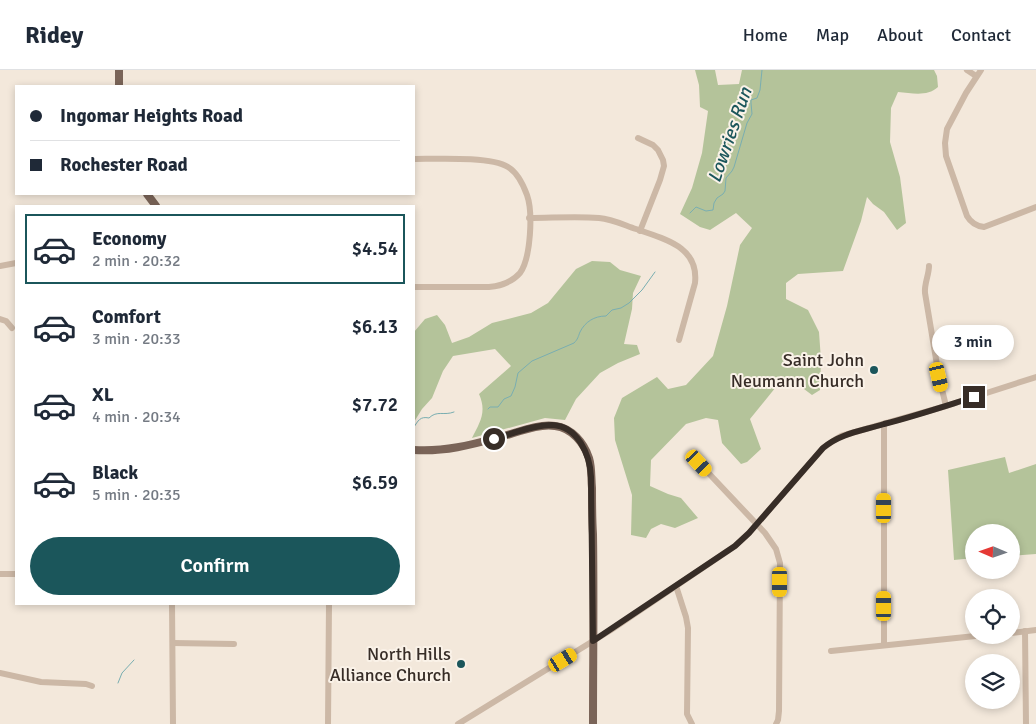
<!DOCTYPE html>
<meta charset="utf-8">
<style>
body{margin:0;font-family:Signika,sans-serif;background:#f2f2f3;color:#1f2937;height:100vh;display:flex;flex-direction:column;font-size:19px;white-space:nowrap}
*{box-sizing:border-box;margin:0}
p{font-size:16px;color:#747a83}
.icon{flex:none;width:28px;height:28px;fill:none;stroke:currentColor;stroke-width:2;stroke-linecap:round;stroke-linejoin:round}
.map{position:relative;flex:1;overflow:hidden}
.side{position:absolute;left:15px;top:135px;width:400px;height:400px;display:flex;flex-direction:column;background:#fff;border-radius:0px;box-shadow:0 2px 8px #0003}
.side>*{flex:none}
.guide{position:absolute;left:15px;top:15px;width:400px;height:110px;border-radius:0px;box-shadow:0 2px 8px #0003;display:grid;align-content:center;height:110px;padding:0 15px;background:#fff}
.needle{width:32px;rotate:272deg}
.buttons{position:absolute;left:965px;top:454px;display:grid;gap:10px}
.buttons a{display:grid;place-items:center;width:55px;height:55px;border-radius:50%;background:#fff;box-shadow:0 2px 8px #0003;font-size:25px}
.end{position:absolute;width:22px;height:22px;margin:-11px;border:6px solid #372d27;background:#fff;box-shadow:0 0 0 2px #fff}
.from{border-radius:50%}
.bubble{position:absolute;height:35px;border-radius:18px;background:#fff;box-shadow:0 2px 8px #0003;font-size:16px;font-weight:600;line-height:35px;text-align:center}
.car{position:absolute;width:15px;height:30px;margin:-15px -8px;border-radius:6px;box-shadow:0 0 4px 1px #0007;background:linear-gradient(#f5c518 24%,#345 0 40%,#f5c518 0 76%,#345 0 86%,#f5c518 0)}
.guide b{display:flex;align-items:center;gap:18px;height:48px;font-size:19px}
.guide b+b{border-top:1px solid #e0e1e3}
.guide i{width:12px;height:12px;background:#1f2937}
ul{padding:9px 0 0;list-style:none}
li{display:flex;align-items:center;gap:15px;height:70px;margin:0 10px 8px;padding:0 5px;border:2px solid transparent;border-radius:0px}
li div{flex:1}
li b{display:block;font-size:19px}
li em{font-style:normal;font-weight:600}
li.selected{border-color:#1b565b}
li>.icon{width:45px;height:45px;stroke-width:1.5}
.primary-button{display:flex;gap:10px;margin-top:auto;padding:10px 15px}
.primary-button a{flex:1;height:58px;border-radius:30px;background:#1b565b;color:#fff;font-size:20px;font-weight:600;line-height:58px;text-align:center}
header{display:flex;align-items:center;gap:30px;box-sizing:border-box;height:70px;padding:0 25px;background:#fff;border-bottom:1px solid #e0e1e3}
header strong{font-size:24px}
nav{display:flex;gap:28px;margin-inline-start:auto;font-size:18px}
.map>svg:first-child{display:block}
</style>
<header>
<strong>Ridey</strong>
<nav><a>Home</a><a>Map</a><a>About</a><a>Contact</a></nav>
</header>
<div class="map">
<svg width="1036" height="654" viewBox="0 0 1036 654">
<rect width="100%" height="100%" fill="#f3e8db"/>
<g fill="#b4c39a">
<path d="M695 0H715L718 15 739 14 742 0H934L937 6 938 17C927 27 912 23 898 22L891 38 890 72 900 107 906 153 897 160 884 142 873 134 867 127 861 151 843 201 798 204 786 213V229L808 240 819 262 821 290 820 320 812 325 792 310 780 312 750 349 761 379 747 392 741 394 722 373 718 350 706 348 686 354 651 390 650 416 668 424 681 428 698 448 675 458 661 454 651 459 646 468 631 465 632 425 615 370 614 348 622 328 657 307 668 319 686 315 713 286 727 236 740 175 752 158 736 143 710 160 700 157 680 144 692 118 702 83 708 41 700 37 699 15Z"/>
<path d="M592 191 610 192 620 200 641 206 633 223 632 239 624 274 637 275 640 284 618 293 600 303 576 329 565 350 545 348 472 368C480 352 487 342 479 324L511 296 495 279 453 286 443 301 432 328 422 339 414 352V262L425 249 437 245 445 255 452 273 469 267 492 253 531 243 548 233 576 199Z"/>
<polygon points="1005,387 1009,403 1036,394 1036,484 1011,486 1011,462 974,462 974,488 954,490 948,400"/>
</g>
<g fill="none" stroke-linecap="round" stroke-linejoin="round">
<g stroke="#79aeb1" stroke-width="1">
<polyline points="690,143 696,137 706,141 713,140 714,133 717,128 723,124 725,121 726,108 732,101 734,97 747,53 752,44 751,33 751,30 757,28 760,20 762,0"/>
<path d="M488 339 490 337H498L504 329 511 326 515 317 518 303 532 291 574 273C578 269 578 267 580 262 585 252 594 246 606 246L612 240 621 238 629 233 642 220 655 202"/>
<path d="M414 357C418 351 420 346 429 348 437 340 444 346 454 342"/>
<polyline points="118,613 122,603 134,590"/>
</g>
<g stroke="#ccb8a6" stroke-width="6">
<polyline points="967,0 976,6"/>
<path d="M981 0 966 23 947 59 945 73 946 86 967 146C971 153 976 156 984 157L1036 137"/>
<polyline points="638,68 653,75 658,80 663,90 664,96 660,110 640,161"/>
<path d="M414 89C435 89 491 86 508 97 518 103 523 114 527 125 533 142 531 188 520 203 512 212 500 216 489 217H414"/>
<path d="M529 148C552 148 576 146 599 148 612 149 624 155 636 159 664 169 699 176 695 213L679 270"/>
<polyline points="0,196 16,193"/>
<path d="M929 196C929 205 924 214 925 223L939 307 946 336"/>
<polyline points="0,249 6,251 12,258"/>
<polyline points="884,355 884,574"/>
<polyline points="699,393 765,463 776,479 780,493 779,641 778,650 776,654"/>
<polyline points="0,504 16,504"/>
<polyline points="676,516 686,547 688,558 687,644 692,654"/>
<polyline points="172,534 173,654"/>
<polyline points="1025,561 1026,654"/>
<polyline points="1011,563 1036,560"/>
<polyline points="173,573 234,574"/>
<polyline points="831,581 985,565"/>
<polyline points="0,603 41,612 86,614 92,616"/>
<polyline points="328,654 329,534"/>
<polyline points="458,654 611,560 735,476 749,463 823,378 836,369 841,366 946,336 1036,307"/>
</g>
<g stroke="#7a6458" stroke-width="8">
<polyline points="119,0 119,16"/>
<polyline points="147,124 156,136"/>
<path d="M414 380C444 382 471 375 500 367 516 363 539 353 555 356 572 358 584 373 589 388 592 398 591 408 592 418 592 434 592 449 593 464 594 527 593 591 593 654"/>
</g>
</g>
<g fill="none" stroke-linecap="round" stroke-linejoin="round">
<path stroke="#372d27" stroke-width="6" d="M494 369C512 364 533 355 552 355 578 356 590 385 591 407L593 571 735 476 749 463 823 378C841 363 862 361 884 354 915 346 945 336 974 327"/>
</g>
<g fill="#1b565b" stroke="#faf2e8" stroke-width="2">
<circle cx="874" cy="300" r="5"/>
<circle cx="461" cy="594" r="5"/>
</g>
<g text-anchor="middle" dominant-baseline="central" stroke-width="4" stroke-linejoin="round" paint-order="stroke">
<g font-size="18" fill="#372d27" stroke="#faf2e8" text-anchor="end">
<text x="864" y="290">Saint John<tspan x="864" dy="21">Neumann Church</tspan></text>
<text x="451" y="584">North Hills<tspan x="451" dy="21">Alliance Church</tspan></text>
</g>
<g font-size="19" font-style="italic" fill="#1b565b" stroke="#faf2e8">
<text transform="translate(730 65) rotate(-71)">Lowries Run</text>
</g>
</g>
</svg>
<div class="buttons">
<a><svg class="needle" viewBox="-14 -14 28 28"><path d="M0-13l5 13h-10z" fill="#e53935"/><path d="M0 13l5-13h-10z" fill="#747a83"/></svg></a>
<a><svg class="icon" aria-label="locate" viewBox="0 0 24 24"><circle cx="12" cy="12" r="6"/><path d="M12 2v4M12 18v4M2 12h4M18 12h4"/></svg></a>
<a><svg class="icon" aria-label="layers" viewBox="0 0 24 24"><path d="M12 4l9 5-9 5-9-5zM3 14l9 5 9-5"/></svg></a>
</div>
<i class="end from" style="left:494px;top:369px"></i>
<i class="end" style="left:974px;top:327px"></i>
<div class="bubble" style="left:932px;top:255px;width:82px">3 min</div>
<i class="car" style="left:939px;top:307px;rotate:167deg"></i>
<i class="car" style="left:699px;top:393px;rotate:137deg"></i>
<i class="car" style="left:884px;top:438px;rotate:0deg"></i>
<i class="car" style="left:780px;top:512px;rotate:180deg"></i>
<i class="car" style="left:884px;top:536px;rotate:0deg"></i>
<i class="car" style="left:563px;top:590px;rotate:59deg"></i>
<div class="guide">
<b><i class="from"></i>Ingomar Heights Road</b>
<b><i></i>Rochester Road</b>
</div>
<section class="side">
<ul>
<li class="selected"><svg class="icon" aria-label="car" viewBox="0 0 24 24"><path d="M5 17H2v-5l4-1 3-4h7l3 4 3 1v5h-3M9 17h6M6 11h13"/><circle cx="7" cy="17" r="2"/><circle cx="17" cy="17" r="2"/></svg><div><b>Economy</b><p>2 min · 20:32</p></div><em>$4.54</em></li>
<li><svg class="icon" aria-label="car" viewBox="0 0 24 24"><path d="M5 17H2v-5l4-1 3-4h7l3 4 3 1v5h-3M9 17h6M6 11h13"/><circle cx="7" cy="17" r="2"/><circle cx="17" cy="17" r="2"/></svg><div><b>Comfort</b><p>3 min · 20:33</p></div><em>$6.13</em></li>
<li><svg class="icon" aria-label="car" viewBox="0 0 24 24"><path d="M5 17H2v-5l4-1 3-4h7l3 4 3 1v5h-3M9 17h6M6 11h13"/><circle cx="7" cy="17" r="2"/><circle cx="17" cy="17" r="2"/></svg><div><b>XL</b><p>4 min · 20:34</p></div><em>$7.72</em></li>
<li><svg class="icon" aria-label="car" viewBox="0 0 24 24"><path d="M5 17H2v-5l4-1 3-4h7l3 4 3 1v5h-3M9 17h6M6 11h13"/><circle cx="7" cy="17" r="2"/><circle cx="17" cy="17" r="2"/></svg><div><b>Black</b><p>5 min · 20:35</p></div><em>$6.59</em></li>
</ul>
<div class="primary-button"><a>Confirm</a></div>
</section>
</div>
